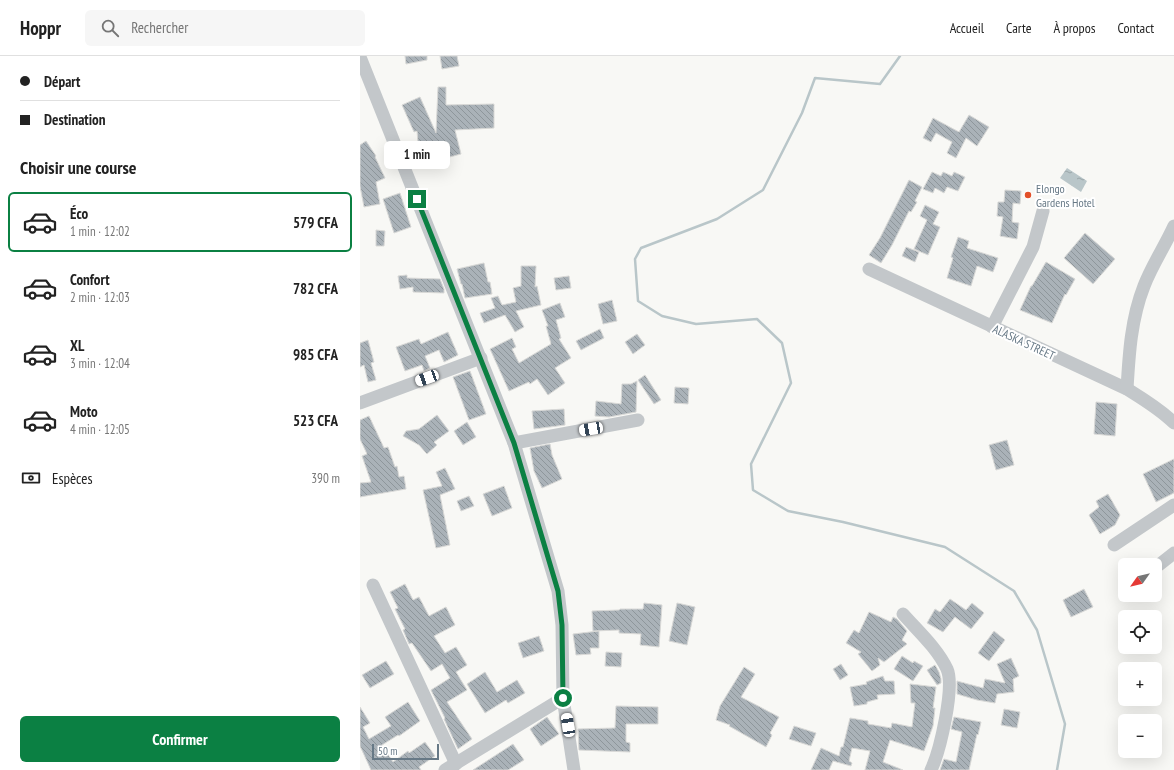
<!DOCTYPE html>
<html lang="fr">
<meta charset="utf-8">
<style>
body{margin:0;font-family:"PT Sans Narrow",sans-serif;background:#f6f6f6;color:#222;height:100vh;display:flex;flex-direction:column;font-size:15px;white-space:nowrap}
*{box-sizing:border-box;margin:0}
p{font-size:13px;color:#767676}
.icon{flex:none;width:22px;height:22px;fill:none;stroke:currentColor;stroke-width:2;stroke-linecap:round;stroke-linejoin:round}
.map{position:relative;flex:1;overflow:hidden}
.sheet{display:flex;flex-direction:column;background:#fff;width:360px}
.sheet>*{flex:none}
.hud{display:grid;align-content:center;height:88px;padding:0 20px;background:#fff}
.needle{width:26px;rotate:236deg}
.buttons{position:absolute;left:758px;top:502px;display:grid;gap:8px}
.buttons a{display:grid;place-items:center;width:44px;height:44px;border-radius:6px;background:#fff;box-shadow:0 4px 16px #0002;font-size:20px}
.scale{position:absolute;left:12px;bottom:10px;width:67px;box-sizing:border-box;padding-left:4px;border:2px solid #677986;border-top:0;font-size:11px;line-height:14px;white-space:nowrap;color:#677986;-webkit-text-stroke:3px #fff;paint-order:stroke}
.end{position:absolute;width:18px;height:18px;margin:-9px;border:5px solid #0b8043;background:#fff;box-shadow:0 0 0 2px #fff}
.from{border-radius:50%}
.bubble{position:absolute;height:28px;border-radius:6px;background:#fff;box-shadow:0 4px 16px #0002;font-size:13px;font-weight:800;line-height:28px;text-align:center}
.car{position:absolute;width:12px;height:24px;margin:-12px -6px;border-radius:5px;box-shadow:0 0 3px 1px #0007;background:linear-gradient(#fff 24%,#345 0 40%,#fff 0 76%,#345 0 86%,#fff 0)}
.hud b{display:flex;align-items:center;gap:14px;height:38px;font-size:15px}
.hud b+b{border-top:1px solid #e0e0e0}
.hud i{width:10px;height:10px;background:#222}
ul{padding:0;list-style:none}
li{display:flex;align-items:center;gap:12px;height:60px;margin:0 8px 6px;padding:0 12px;border:2px solid transparent;border-radius:6px}
li div{flex:1}
li b{display:block;font-size:15px}
li em{font-style:normal;font-weight:800}
li.selected{border-color:#0b8043}
li>.icon{width:36px;height:36px;stroke-width:1.5}
h2{padding:0 20px;font-size:18px;line-height:48px}
.pay{display:flex;align-items:center;gap:10px;height:44px;padding:0 20px;font-size:15px}
.pay p{margin-inline-start:auto}
.action{display:flex;gap:8px;margin-top:auto;padding:8px 20px}
.action a{flex:1;height:46px;border-radius:6px;background:#0b8043;color:#fff;font-size:16px;font-weight:800;line-height:46px;text-align:center}
header{display:flex;align-items:center;gap:24px;box-sizing:border-box;height:56px;padding:0 20px;background:#fff;border-bottom:1px solid #e0e0e0}
header strong{font-size:19px}
nav{display:flex;gap:22px;margin-inline-start:auto;font-size:14px}
.search{width:280px;height:36px;background:#f6f6f6;display:flex;align-items:center;gap:10px;box-sizing:border-box;padding:0 14px;border-radius:6px;color:#767676;font-size:15px}
main{display:flex;flex:1;min-height:0}
.map>svg:first-child{display:block}
</style>
<header>
<strong>Hoppr</strong>
<div class="search"><svg class="icon" aria-label="search" viewBox="0 0 24 24"><circle cx="10" cy="10" r="6"/><path d="M15 15l6 6"/></svg>Rechercher</div>
<nav><a>Accueil</a><a>Carte</a><a>À propos</a><a>Contact</a></nav>
</header>
<main>
<section class="sheet">
<div class="hud">
<b><i class="from"></i>Départ</b>
<b><i></i>Destination</b>
</div>
<h2>Choisir une course</h2>
<ul>
<li class="selected"><svg class="icon" aria-label="car" viewBox="0 0 24 24"><path d="M5 17H2v-5l4-1 3-4h7l3 4 3 1v5h-3M9 17h6M6 11h13"/><circle cx="7" cy="17" r="2"/><circle cx="17" cy="17" r="2"/></svg><div><b>Éco</b><p>1 min · 12:02</p></div><em>579 CFA</em></li>
<li><svg class="icon" aria-label="car" viewBox="0 0 24 24"><path d="M5 17H2v-5l4-1 3-4h7l3 4 3 1v5h-3M9 17h6M6 11h13"/><circle cx="7" cy="17" r="2"/><circle cx="17" cy="17" r="2"/></svg><div><b>Confort</b><p>2 min · 12:03</p></div><em>782 CFA</em></li>
<li><svg class="icon" aria-label="car" viewBox="0 0 24 24"><path d="M5 17H2v-5l4-1 3-4h7l3 4 3 1v5h-3M9 17h6M6 11h13"/><circle cx="7" cy="17" r="2"/><circle cx="17" cy="17" r="2"/></svg><div><b>XL</b><p>3 min · 12:04</p></div><em>985 CFA</em></li>
<li><svg class="icon" aria-label="car" viewBox="0 0 24 24"><path d="M5 17H2v-5l4-1 3-4h7l3 4 3 1v5h-3M9 17h6M6 11h13"/><circle cx="7" cy="17" r="2"/><circle cx="17" cy="17" r="2"/></svg><div><b>Moto</b><p>4 min · 12:05</p></div><em>523 CFA</em></li>
</ul>
<div class="pay"><svg class="icon" aria-label="cash" viewBox="0 0 24 24"><path d="M3 7h18v10H3z"/><circle cx="12" cy="12" r="2"/></svg>Espèces<p>390 m</p></div>
<div class="action"><a>Confirmer</a></div>
</section>
<div class="map">
<svg width="814" height="714" viewBox="0 0 814 714">
<defs>
<pattern id="water-ripples" width="26" height="14" patternUnits="userSpaceOnUse"><rect width="26" height="14" fill="#b9c6c9"/><path d="M2 4q2-2 4 0t4 0M15 11q2-2 4 0t4 0" fill="none" stroke="#9aa6a9"/></pattern>
<pattern id="building-back-hatch" width="6" height="6" patternUnits="userSpaceOnUse"><rect width="6" height="6" fill="#aab2b8"/><path d="M-1 5l2 2M0 0l6 6M5-1l2 2" fill="none" stroke="#8e969b"/></pattern>
</defs>
<rect width="100%" height="100%" fill="#f8f8f5"/>
<polygon fill="url(#water-ripples)" points="707,112 727,125 721,136 700,122"/>
<g fill="none" stroke-linecap="round" stroke-linejoin="round">
<polyline stroke="#b9c6c9" stroke-width="2.5" points="540,0 520,28 455,22 442,57 403,134 357,163 281,192 275,203 278,245 302,260 336,268 397,263 422,287 431,327 391,408 393,434 428,455 483,466 585,491 654,535 677,574 705,668 697,714"/>
</g>
<g fill="url(#building-back-hatch)" stroke="#d9d9d7">
<polygon points="45,0 67,0 67,4 46,8"/>
<polygon points="80,0 97,0 99,10 82,13"/>
<polygon points="78,31 86,31 86,49 134,48 134,72 95,74 101,98 78,104 78,107 60,109 57,75 54,76 42,49 60,41 76,77"/>
<polygon points="609,59 629,71 617,90 606,82 596,102 587,97 592,86 576,77 571,86 563,82 573,62 599,76"/>
<polygon points="6,85 16,100 15,101 25,122 16,126 20,148 4,151 0,130 0,89"/>
<polygon points="572,116 581,120 583,116 592,120 594,116 605,121 598,135 587,131 584,137 575,132 573,137 563,133"/>
<polygon points="549,124 562,131 555,145 557,146 551,156 549,155 532,189 521,207 509,199 520,182"/>
<polygon points="645,134 661,135 660,148 653,147 652,166 659,167 657,183 640,180 643,161 637,160 638,146 644,146"/>
<polygon points="40,137 51,171 34,177 23,143"/>
<polygon points="565,149 579,156 573,168 580,171 568,199 554,193 567,164 560,160"/>
<polygon points="16,174 25,175 24,190 16,190"/>
<polygon points="725,177 755,203 733,228 704,202"/>
<polygon points="598,181 609,185 607,192 638,202 633,216 617,210 611,230 587,222 593,202 591,201"/>
<polygon points="546,191 559,196 555,206 542,200"/>
<polygon points="686,206 715,223 706,239 705,238 692,267 660,254 671,230 672,230"/>
<polygon points="124,207 128,226 130,226 132,238 105,242 102,228 101,228 97,213"/>
<polygon points="161,210 176,210 175,231 177,230 181,249 156,255 164,271 155,276 145,259 124,267 120,257 135,252 131,242 138,240 142,249 156,246 153,232 161,230"/>
<polygon points="47,219 47,222 80,223 84,233 84,237 53,236 53,231 40,233 38,220"/>
<polygon points="209,220 211,232 196,234 194,222"/>
<polygon points="252,244 257,265 243,268 238,248"/>
<polygon points="200,247 205,261 196,264 201,282 199,283 211,302 195,312 205,327 188,339 177,323 170,328 169,326 149,335 130,293 152,282 156,291 152,293 159,307 191,288 186,270 188,270 182,254"/>
<polygon points="240,273 244,282 221,294 216,285"/>
<polygon points="88,276 98,299 84,306 79,294 65,300 70,312 64,315 62,309 45,315 36,291 59,283 61,288"/>
<polygon points="277,278 285,289 273,298 265,286"/>
<polygon points="8,284 14,306 11,307 16,324 8,326 4,309 0,311 0,287"/>
<polygon points="110,315 126,358 109,364 93,321"/>
<polygon points="285,319 301,344 294,348 278,324"/>
<polygon points="277,325 276,356 249,361 235,360 236,345 261,348 262,328 271,328"/>
<polygon points="315,331 329,332 328,348 314,347"/>
<polygon points="736,346 757,348 755,380 734,378"/>
<polygon points="204,353 205,369 174,373 172,355"/>
<polygon points="77,359 89,375 74,386 77,389 67,398 59,389 43,380 46,375 59,373"/>
<polygon points="9,360 24,392 28,391 35,411 37,410 39,421 44,420 46,433 0,441 0,427 11,426 2,400 7,398 0,383 0,364"/>
<polygon points="107,366 116,381 103,389 94,375"/>
<polygon points="647,384 654,409 636,414 629,389"/>
<polygon points="190,388 192,399 202,423 182,432 174,415 170,392"/>
<polygon points="814,403 814,437 796,446 783,418"/>
<polygon points="85,412 95,433 80,439 90,489 76,492 63,434 82,430 76,416"/>
<polygon points="144,430 152,452 132,460 123,438"/>
<polygon points="748,438 760,459 755,469 740,478 729,459 739,451 736,445"/>
<polygon points="109,440 114,450 101,455 97,445"/>
<polygon points="45,528 53,544 59,541 69,560 86,551 95,569 74,580 85,597 96,591 107,609 96,616 107,634 87,646 112,683 98,693 84,663 85,662 71,634 90,622 82,608 71,615 52,587 49,588 43,574 45,573 35,553 38,552 30,536"/>
<polygon points="724,533 733,551 711,561 703,544"/>
<polygon points="590,543 606,554 612,547 624,557 611,573 595,561 583,576 567,567 575,553 580,556"/>
<polygon points="284,547 302,549 299,591 280,589 281,578 259,577 259,574 233,575 232,555 259,554 260,553 283,553"/>
<polygon points="317,547 335,551 327,589 309,585"/>
<polygon points="509,556 531,566 533,561 537,563 547,575 542,584 547,588 524,606 518,602 520,609 512,615 498,598 501,596 486,587 494,574 499,577"/>
<polygon points="239,575 239,592 230,592 231,598 216,599 213,578"/>
<polygon points="634,575 645,584 629,605 618,597"/>
<polygon points="179,580 184,595 163,602 158,587"/>
<polygon points="246,596 262,597 261,611 245,610"/>
<polygon points="542,600 553,607 554,605 563,610 553,625 534,613"/>
<polygon points="651,602 659,620 653,623 654,636 637,638 635,647 617,644 597,638 597,625 623,632 625,623 645,627 637,608"/>
<polygon points="26,605 34,618 10,632 2,619"/>
<polygon points="481,608 488,619 480,624 473,613"/>
<polygon points="575,609 579,616 581,623 581,627 577,629 567,614"/>
<polygon points="384,611 395,618 381,641 419,661 410,677 412,679 406,691 369,670 370,669 356,664 360,650"/>
<polygon points="125,616 137,636 157,624 165,637 148,647 146,644 125,657 107,628"/>
<polygon points="523,620 525,625 534,625 535,638 517,639 518,643 507,646 507,648 494,650 490,631 507,628 506,626"/>
<polygon points="550,628 576,631 573,652 575,652 573,670 564,695 530,684 523,706 543,714 505,714 510,695 492,692 489,705 492,707 491,710 473,705 469,714 451,714 461,692 479,700 481,691 483,691 490,662 508,665 508,668 531,672 532,667 552,671 555,647 551,647"/>
<polygon points="48,646 60,665 39,680 38,679 22,689 33,706 48,695 49,697 65,686 75,700 59,711 61,714 11,714 0,690 0,651 10,667 3,671 9,683 31,670 25,661"/>
<polygon points="256,650 298,651 298,668 266,668 266,686 270,687 270,696 219,694 218,673 255,672"/>
<polygon points="644,653 660,656 657,672 641,669"/>
<polygon points="187,661 199,678 181,690 170,673"/>
<polygon points="594,661 621,666 618,679 617,678 609,714 580,714 584,703 596,706 602,676 591,673"/>
<polygon points="434,670 456,677 451,690 429,683"/>
<polygon points="153,688 164,704 148,714 113,714"/>
</g>
<g fill="none" stroke-linecap="round" stroke-linejoin="round">
<g stroke="#c3c7ca" stroke-width="13">
<polyline points="0,1 154,387 198,535 202,569 203,642 214,714"/>
<path d="M509 213 767 333C783 343 800 353 814 367"/>
<polyline points="632,271 673,191 683,155"/>
<path d="M767 333C769 298 771 263 784 230 792 209 805 190 814 170"/>
<polyline points="0,347 121,302"/>
<polyline points="154,387 278,364"/>
<polyline points="754,489 814,449"/>
<polyline points="795,512 814,497"/>
<polyline points="13,529 96,708"/>
<path d="M543 558C558 575 577 592 587 613 595 631 580 695 571 714"/>
<polyline points="85,714 203,642"/>
</g>
</g>
<g fill="none" stroke-linecap="round" stroke-linejoin="round">
<polyline stroke="#0b8043" stroke-width="5" points="57,143 154,387 198,535 202,569 203,642"/>
</g>
<circle fill="#e35029" stroke="#fff" stroke-width="1.5" cx="668" cy="139" r="4"/>
<g text-anchor="middle" dominant-baseline="central" stroke-width="4" stroke-linejoin="round" paint-order="stroke">
<g font-size="12" fill="#677986" stroke="#fff" text-anchor="start">
<text x="676" y="132">Elongo<tspan x="676" dy="14">Gardens Hotel</tspan></text>
</g>
<g font-size="12" fill="#677986" stroke="#fff">
<text transform="translate(664 286) rotate(25)">ALASKA STREET</text>
</g>
</g>
</svg>
<div class="buttons">
<a><svg class="needle" viewBox="-14 -14 28 28"><path d="M0-13l5 13h-10z" fill="#e53935"/><path d="M0 13l5-13h-10z" fill="#767676"/></svg></a>
<a><svg class="icon" aria-label="locate" viewBox="0 0 24 24"><circle cx="12" cy="12" r="6"/><path d="M12 2v4M12 18v4M2 12h4M18 12h4"/></svg></a>
<a>+</a>
<a>−</a>
</div>
<div class="scale">50 m</div>
<i class="end from" style="left:203px;top:642px"></i>
<i class="end" style="left:57px;top:143px"></i>
<div class="bubble" style="left:24px;top:85px;width:66px">1 min</div>
<i class="car" style="left:67px;top:322px;rotate:250deg"></i>
<i class="car" style="left:231px;top:373px;rotate:260deg"></i>
<i class="car" style="left:208px;top:669px;rotate:351deg"></i>
</div>
</main>
